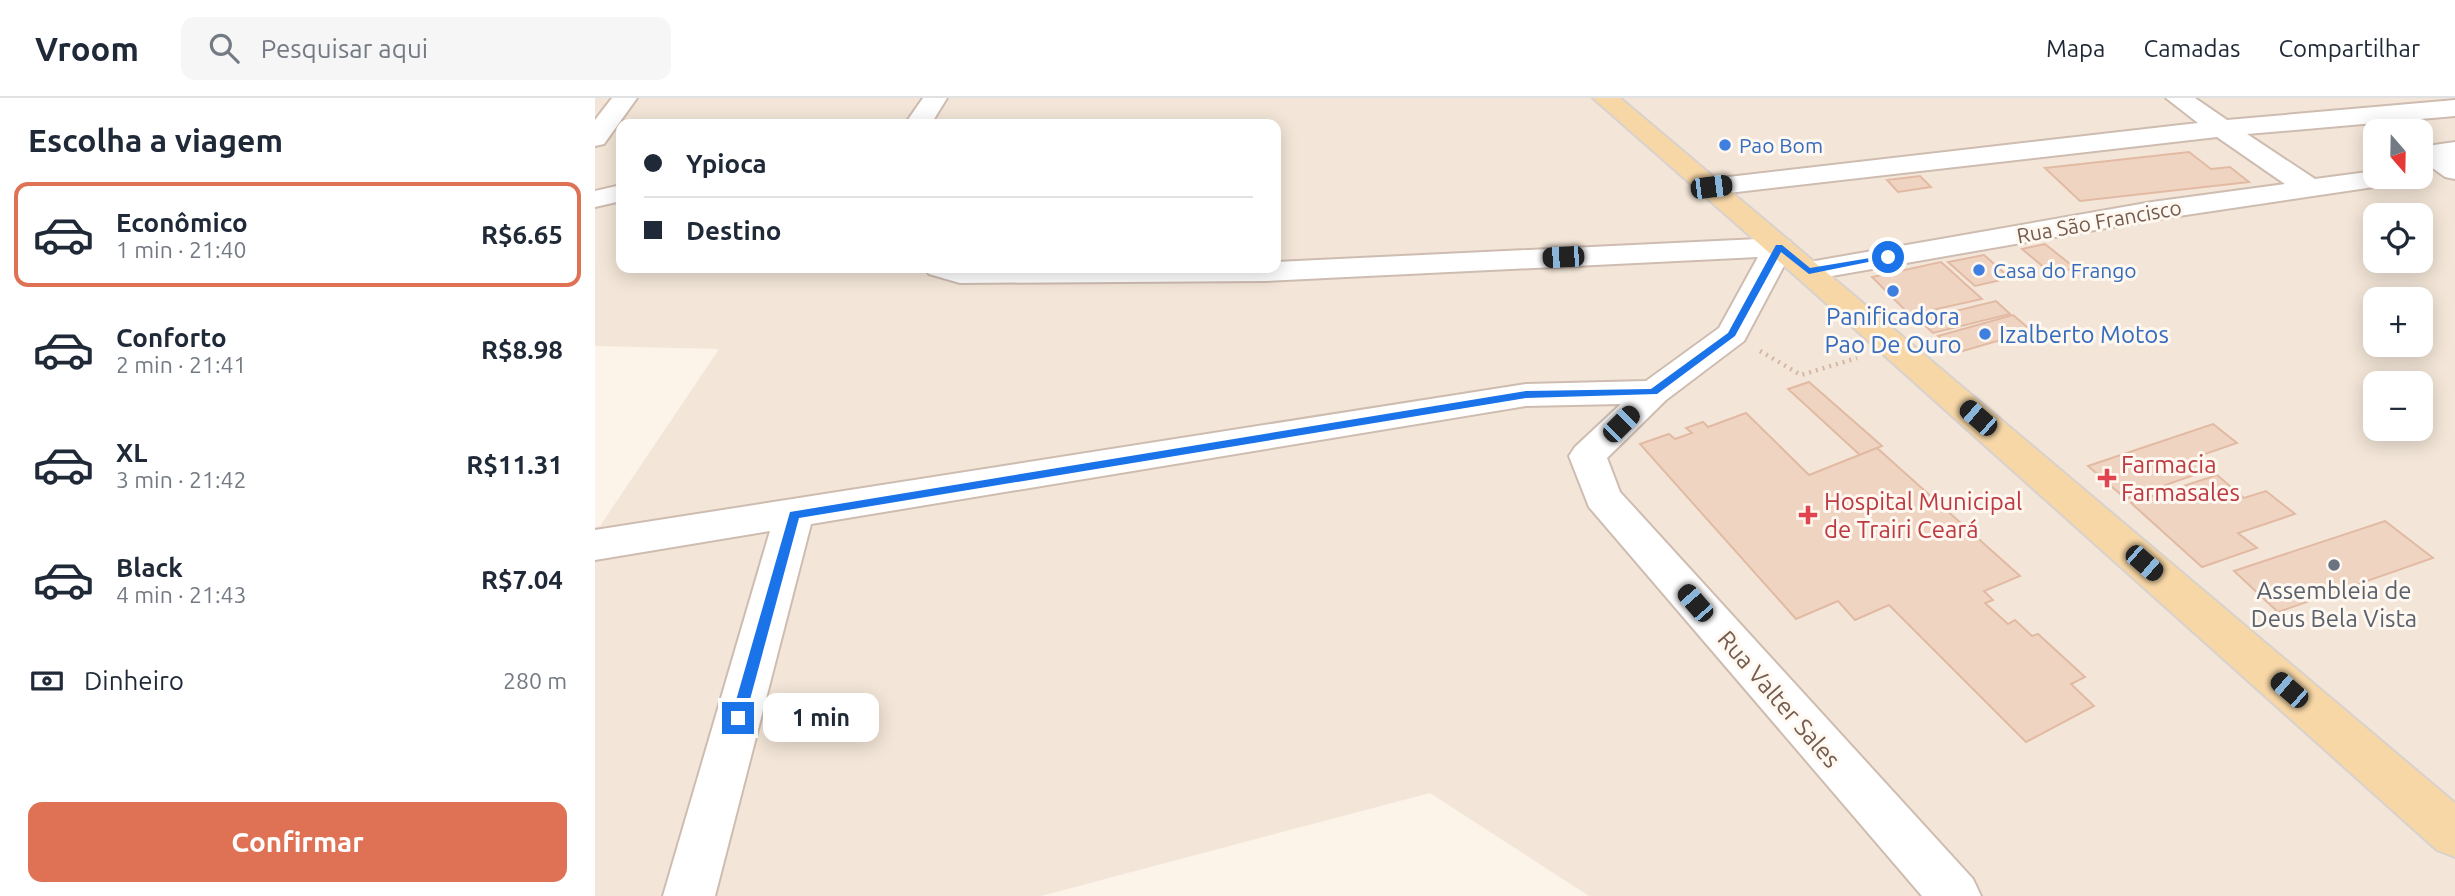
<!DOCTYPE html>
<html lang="pt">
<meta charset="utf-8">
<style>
body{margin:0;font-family:Ubuntu,sans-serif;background:#f6f6f7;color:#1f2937;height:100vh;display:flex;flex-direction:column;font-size:26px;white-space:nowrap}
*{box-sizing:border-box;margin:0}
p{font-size:23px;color:#747a83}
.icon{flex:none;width:38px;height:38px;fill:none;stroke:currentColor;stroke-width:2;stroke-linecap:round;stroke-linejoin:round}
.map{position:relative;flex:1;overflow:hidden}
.drawer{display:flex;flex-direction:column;background:#fff;width:595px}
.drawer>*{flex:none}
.banner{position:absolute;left:21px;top:21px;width:665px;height:154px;border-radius:14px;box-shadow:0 4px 18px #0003;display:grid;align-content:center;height:154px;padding:0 28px;background:#fff}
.needle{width:46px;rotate:160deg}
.buttons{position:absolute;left:1768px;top:21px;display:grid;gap:14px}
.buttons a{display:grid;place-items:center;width:70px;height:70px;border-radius:14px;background:#fff;box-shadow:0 4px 18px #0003;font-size:35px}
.end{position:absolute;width:32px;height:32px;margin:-16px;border:9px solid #1a73e8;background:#fff;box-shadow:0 0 0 4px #fff}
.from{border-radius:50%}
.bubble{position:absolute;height:49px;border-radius:14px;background:#fff;box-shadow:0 4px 18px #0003;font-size:23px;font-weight:700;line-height:49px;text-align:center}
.car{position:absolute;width:21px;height:42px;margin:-21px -10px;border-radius:9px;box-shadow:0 0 5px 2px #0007;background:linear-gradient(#222 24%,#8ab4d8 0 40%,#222 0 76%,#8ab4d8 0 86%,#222 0)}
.banner b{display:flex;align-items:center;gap:24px;height:66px;font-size:26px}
.banner b+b{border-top:2px solid #e0e1e3}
.banner i{width:18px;height:18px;background:#1f2937}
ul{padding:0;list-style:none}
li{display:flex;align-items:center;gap:21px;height:105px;margin:0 14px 10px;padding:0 14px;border:4px solid transparent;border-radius:14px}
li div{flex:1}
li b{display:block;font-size:26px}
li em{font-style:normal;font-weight:700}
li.current{border-color:#df7255}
li>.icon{width:63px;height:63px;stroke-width:1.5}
h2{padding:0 28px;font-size:32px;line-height:84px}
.pay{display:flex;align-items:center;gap:18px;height:77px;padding:0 28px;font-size:26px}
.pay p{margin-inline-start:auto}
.action{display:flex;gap:14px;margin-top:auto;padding:14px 28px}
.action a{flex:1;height:80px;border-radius:14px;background:#df7255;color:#fff;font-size:28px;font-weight:700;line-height:80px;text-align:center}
header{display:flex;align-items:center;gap:42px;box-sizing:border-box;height:98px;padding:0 35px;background:#fff;border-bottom:2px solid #e0e1e3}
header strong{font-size:33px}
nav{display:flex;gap:38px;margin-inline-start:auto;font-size:24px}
.search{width:490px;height:63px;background:#f6f6f7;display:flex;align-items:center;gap:18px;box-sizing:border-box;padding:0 24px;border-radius:14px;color:#747a83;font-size:26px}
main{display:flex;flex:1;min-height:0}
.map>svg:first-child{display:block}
</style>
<header>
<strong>Vroom</strong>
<div class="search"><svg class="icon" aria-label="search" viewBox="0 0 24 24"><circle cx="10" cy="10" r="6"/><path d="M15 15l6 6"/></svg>Pesquisar aqui</div>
<nav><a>Mapa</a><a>Camadas</a><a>Compartilhar</a></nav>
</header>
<main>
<section class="drawer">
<h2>Escolha a viagem</h2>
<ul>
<li class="current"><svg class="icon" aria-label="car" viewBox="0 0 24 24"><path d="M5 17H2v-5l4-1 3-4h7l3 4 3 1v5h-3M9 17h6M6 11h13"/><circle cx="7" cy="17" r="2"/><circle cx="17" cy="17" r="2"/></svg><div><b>Econômico</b><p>1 min · 21:40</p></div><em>R$6.65</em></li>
<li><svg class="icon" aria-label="car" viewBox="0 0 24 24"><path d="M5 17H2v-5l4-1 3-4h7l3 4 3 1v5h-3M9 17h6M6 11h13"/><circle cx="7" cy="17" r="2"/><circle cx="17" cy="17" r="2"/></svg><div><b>Conforto</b><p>2 min · 21:41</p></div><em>R$8.98</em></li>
<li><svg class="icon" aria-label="car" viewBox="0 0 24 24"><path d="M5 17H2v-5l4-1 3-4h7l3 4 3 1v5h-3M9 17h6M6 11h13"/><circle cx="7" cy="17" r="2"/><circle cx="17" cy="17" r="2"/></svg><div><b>XL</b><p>3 min · 21:42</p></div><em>R$11.31</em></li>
<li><svg class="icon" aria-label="car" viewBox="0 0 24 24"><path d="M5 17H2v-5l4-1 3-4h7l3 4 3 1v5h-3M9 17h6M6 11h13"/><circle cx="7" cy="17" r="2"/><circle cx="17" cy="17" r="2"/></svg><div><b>Black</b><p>4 min · 21:43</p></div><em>R$7.04</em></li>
</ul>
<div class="pay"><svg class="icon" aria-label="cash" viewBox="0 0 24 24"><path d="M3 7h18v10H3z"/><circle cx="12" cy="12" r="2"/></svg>Dinheiro<p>280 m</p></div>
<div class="action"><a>Confirmar</a></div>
</section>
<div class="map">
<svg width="1860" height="798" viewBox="0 0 1860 798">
<rect width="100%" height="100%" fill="#fcf4e9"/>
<path fill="#f3e6d8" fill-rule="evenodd" d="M0 0H1860V798H994L835 695 446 798H0V429L5 428 124 251 0 248ZM26 26H681V170H26ZM1780 33H1825V79H1780ZM1780 117H1825V163H1780ZM1780 201H1825V247H1780ZM1780 285H1825V331H1780Z"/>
<g fill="#f0d4c2" stroke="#e2baa3" stroke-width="2">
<polygon points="1594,54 1616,71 1635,69 1654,84 1485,103 1450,70"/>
<polygon points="1325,78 1336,89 1303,94 1292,82"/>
<polygon points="1450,146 1480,170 1457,176 1427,151"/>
<polygon points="1389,157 1415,180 1380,188 1353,164"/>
<polygon points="1346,164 1387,201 1315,217 1277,179"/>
<polygon points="1401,203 1415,216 1338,235 1324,222"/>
<polygon points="1418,217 1437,233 1361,255 1343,238"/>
<polygon points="1214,284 1287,348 1265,357 1193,291"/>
<polygon points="1151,315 1214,377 1282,350 1425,478 1389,493 1398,502 1390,505 1413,526 1420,522 1437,538 1443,536 1490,579 1476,586 1499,608 1431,644 1294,507 1260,522 1243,503 1201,521 1045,346 1074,336 1080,341 1097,335 1091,330 1108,324 1113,329"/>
<polygon points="1618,326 1642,345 1604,358 1619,370 1531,401 1493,368"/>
<polygon points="1622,377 1649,400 1671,393 1700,416 1643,435 1662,450 1607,469 1536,405"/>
<polygon points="1790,423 1838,460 1683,514 1639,473"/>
</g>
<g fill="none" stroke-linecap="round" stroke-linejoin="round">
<defs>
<g id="street">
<polygon points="17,0 42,0 9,46 0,48 0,22"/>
<polygon points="328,0 352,0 336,26 310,26"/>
<polygon points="1571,0 1600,0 1632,22 1860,2 1860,18 1652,36 1720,81 1780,73 1780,79 1810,79 1806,85 1557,122 1214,182 1203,180 1199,173 1203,166 1557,104 1690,86 1622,39 1116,97 1106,95 1102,89 1106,83 1116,81 1603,25"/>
<polygon points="1860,44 1860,81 1850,79 1825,61 1825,49"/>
<polygon points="26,87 26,103 0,109 0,93"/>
<polygon points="1184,140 1195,143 1199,149 1149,243 1071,302 1012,360 1025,394 1378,781 1386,798 1327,798 994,409 974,358 980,349 1026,306 931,308 216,426 120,798 68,798 175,433 0,462 0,432 931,286 1051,283 1124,230 1163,159 670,183 365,185 334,176 330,170 681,170 681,164"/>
</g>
<polygon id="primary" points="998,0 1025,0 1860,705 1860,759 1842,752 1203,180"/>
</defs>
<use href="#street" stroke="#cebcb0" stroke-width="4"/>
<use href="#primary" stroke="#d8d1cd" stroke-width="4"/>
<polyline stroke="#d5b7a5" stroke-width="4.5" stroke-dasharray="2 5" stroke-linecap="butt" points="1165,253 1206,277 1262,260"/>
<use href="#street" fill="#fff" fill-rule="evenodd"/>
<use href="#primary" fill="#f7d7a6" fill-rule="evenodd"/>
</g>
<polygon fill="#1a73e8" points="1181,147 1187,147 1215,170 1293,157 1298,159 1214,176 1186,154 1140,238 1062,296 931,300 204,420 150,620 143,626 136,620 195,414 931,293 1056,291 1133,235"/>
<g fill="#3f7fe0" stroke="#fef8f0" stroke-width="2.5">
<circle cx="1130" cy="47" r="7"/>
<circle cx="1384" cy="172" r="7"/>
<circle cx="1298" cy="193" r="7"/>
<circle cx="1390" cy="236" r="7"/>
</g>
<g fill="#e0444e" stroke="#fef8f0" stroke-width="2.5">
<path d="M1508.5 369.5h7v7h7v7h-7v7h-7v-7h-7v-7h7z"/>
<path d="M1209.5 406.5h7v7h7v7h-7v7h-7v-7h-7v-7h7z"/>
</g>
<circle fill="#6b7280" stroke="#fef8f0" stroke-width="2.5" cx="1739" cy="467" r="7"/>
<g text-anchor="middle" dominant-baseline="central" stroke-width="6" stroke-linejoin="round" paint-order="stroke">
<g font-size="21" fill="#366cbe" stroke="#fef8f0" text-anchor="start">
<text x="1144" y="47">Pao Bom</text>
<text x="1398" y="172">Casa do Frango</text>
</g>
<g font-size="21" fill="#755b4e" stroke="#fef8f0">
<text transform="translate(1504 123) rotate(-10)">Rua São Francisco</text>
</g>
<g font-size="24" fill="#366cbe" stroke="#fef8f0">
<text x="1298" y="218">Panificadora<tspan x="1298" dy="28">Pao De Ouro</tspan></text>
<text x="1404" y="236" text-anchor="start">Izalberto Motos</text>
</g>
<g font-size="24" fill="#be3a42" stroke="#fef8f0" text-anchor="start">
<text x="1526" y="366">Farmacia<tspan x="1526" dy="28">Farmasales</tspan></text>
<text x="1229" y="403">Hospital Municipal<tspan x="1229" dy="28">de Trairi Ceará</tspan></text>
</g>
<g font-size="24" fill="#5b616d" stroke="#fef8f0">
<text x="1739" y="492">Assembleia de<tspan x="1739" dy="28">Deus Bela Vista</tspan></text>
</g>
<g font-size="24" fill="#755b4e" stroke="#fef8f0">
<text transform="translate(1184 601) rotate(49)">Rua Valter Sales</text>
</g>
</g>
</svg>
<div class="buttons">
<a><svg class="needle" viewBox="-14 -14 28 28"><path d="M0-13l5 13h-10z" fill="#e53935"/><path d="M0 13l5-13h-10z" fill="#747a83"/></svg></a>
<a><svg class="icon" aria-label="locate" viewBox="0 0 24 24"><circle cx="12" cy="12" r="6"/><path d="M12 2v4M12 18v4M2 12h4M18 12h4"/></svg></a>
<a>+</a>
<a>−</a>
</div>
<i class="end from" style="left:1293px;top:159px"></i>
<i class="end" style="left:143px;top:620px"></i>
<div class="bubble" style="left:168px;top:595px;width:116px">1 min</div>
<i class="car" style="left:1116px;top:89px;rotate:83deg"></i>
<i class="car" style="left:968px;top:159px;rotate:267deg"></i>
<i class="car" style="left:1383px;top:320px;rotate:311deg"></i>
<i class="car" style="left:1026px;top:326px;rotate:45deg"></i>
<i class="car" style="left:1549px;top:465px;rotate:131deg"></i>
<i class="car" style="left:1100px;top:505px;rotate:319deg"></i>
<i class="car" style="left:1694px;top:592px;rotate:311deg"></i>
<div class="banner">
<b><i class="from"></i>Ypioca</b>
<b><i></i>Destino</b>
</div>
</div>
</main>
